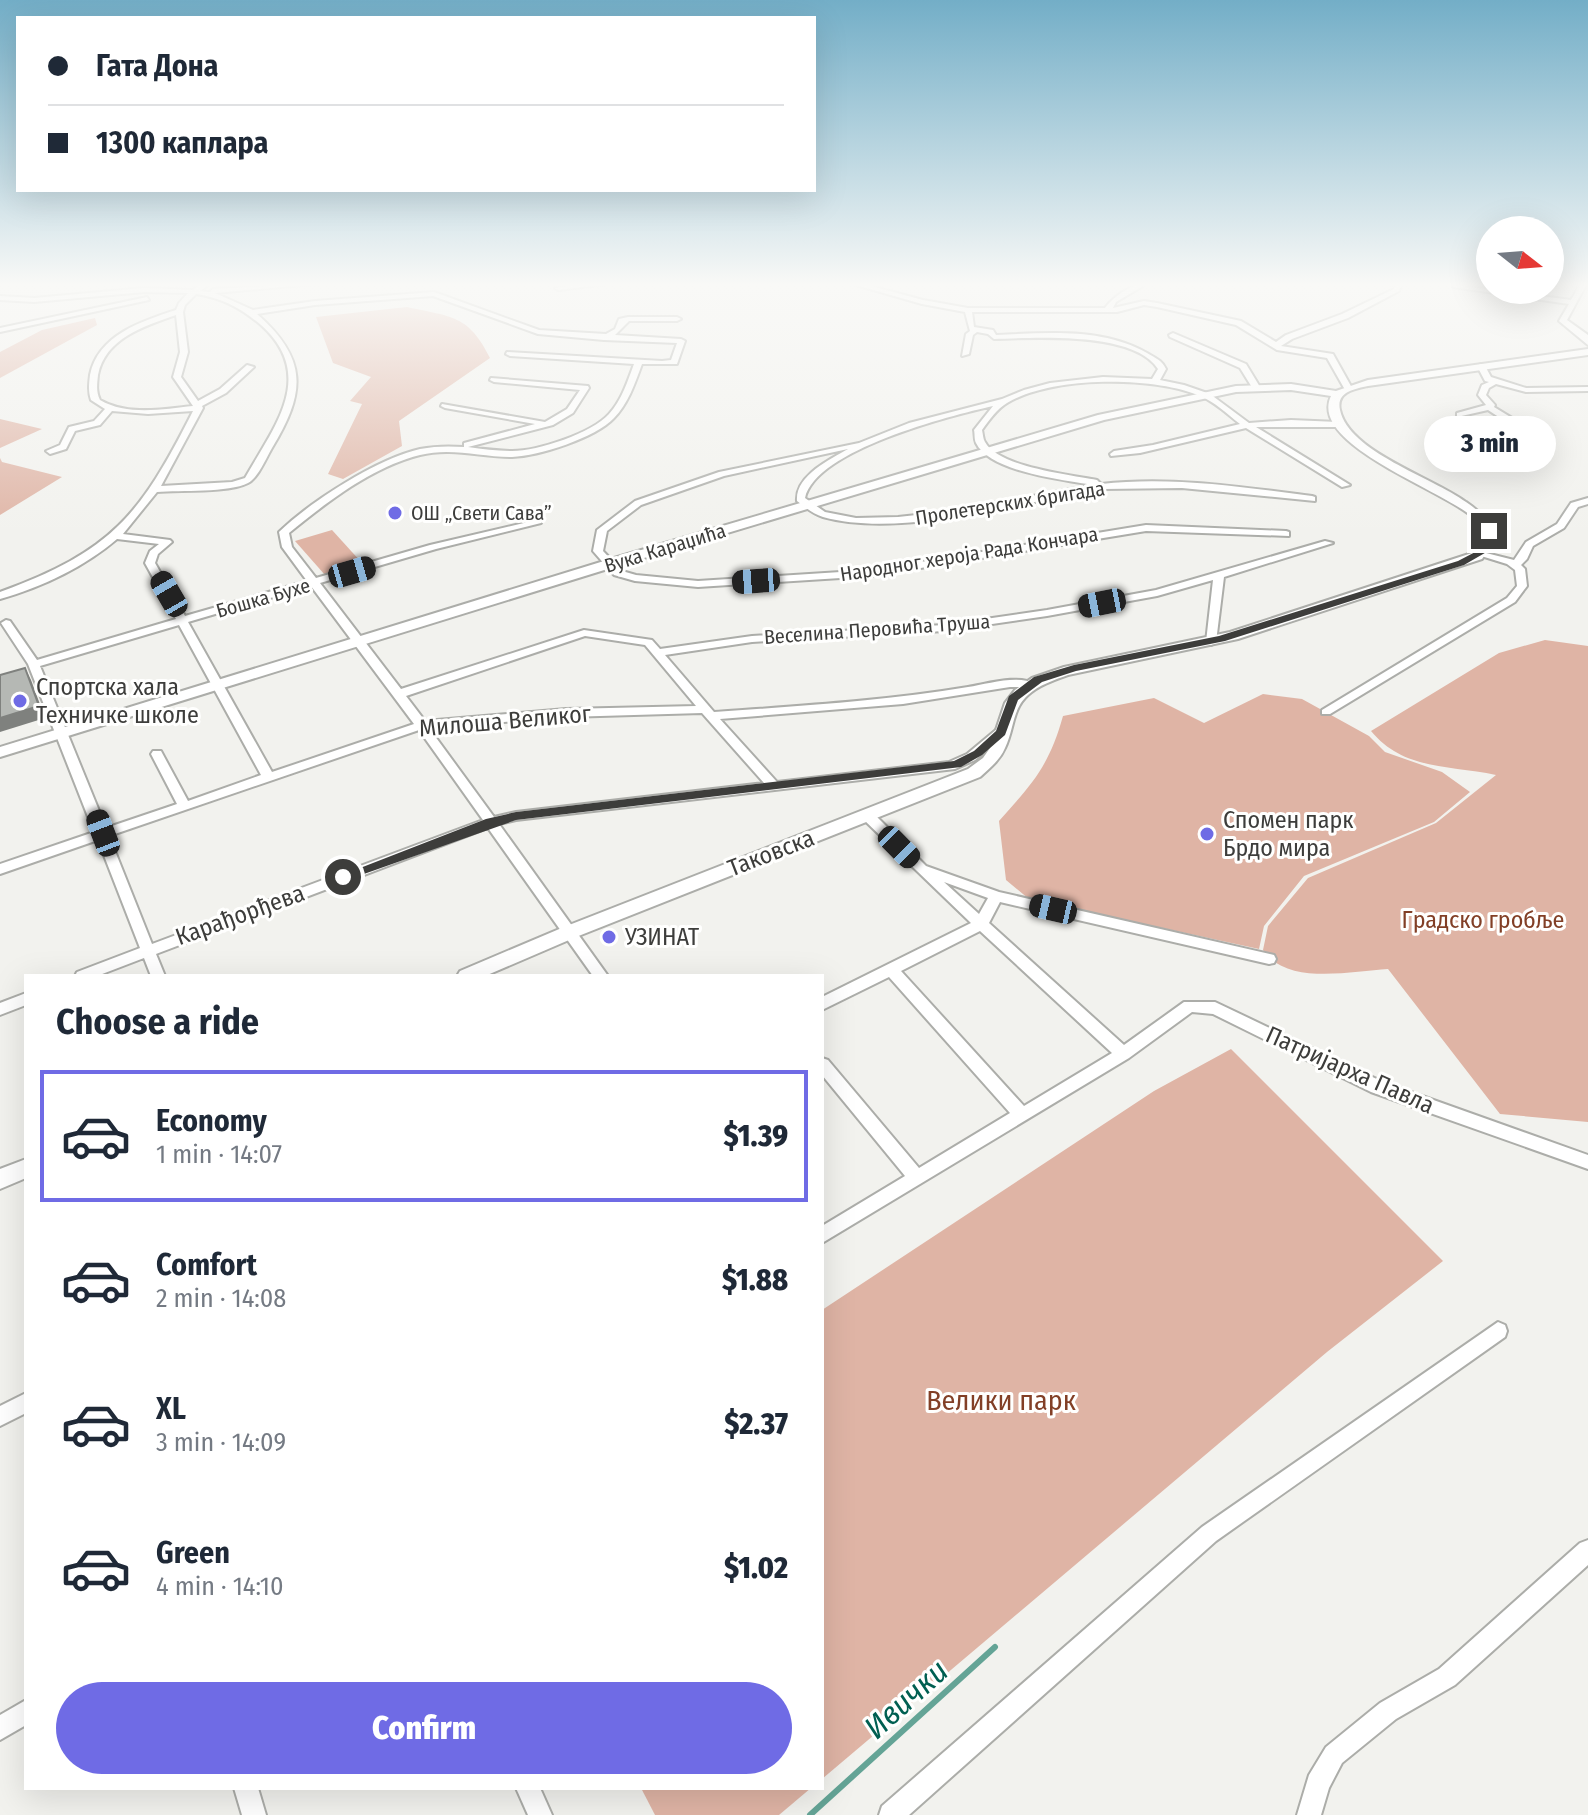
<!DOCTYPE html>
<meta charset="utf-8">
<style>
body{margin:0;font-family:"Fira Sans Condensed",sans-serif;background:#f2f2f3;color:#1f2937;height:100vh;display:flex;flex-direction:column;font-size:30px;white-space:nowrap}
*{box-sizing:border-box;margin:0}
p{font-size:26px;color:#747a83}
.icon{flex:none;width:44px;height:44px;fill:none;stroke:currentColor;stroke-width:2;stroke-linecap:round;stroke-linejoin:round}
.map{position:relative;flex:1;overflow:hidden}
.side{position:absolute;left:24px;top:974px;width:800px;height:816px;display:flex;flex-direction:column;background:#fff;border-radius:0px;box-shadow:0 8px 32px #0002}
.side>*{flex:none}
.hud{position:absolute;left:16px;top:16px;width:800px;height:176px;border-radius:0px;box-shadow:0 8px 32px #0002;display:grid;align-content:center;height:176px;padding:0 32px;background:#fff}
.needle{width:52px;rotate:107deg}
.tools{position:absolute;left:1476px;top:216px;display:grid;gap:16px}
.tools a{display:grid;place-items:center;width:88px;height:88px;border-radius:50%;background:#fff;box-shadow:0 8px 32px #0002;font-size:40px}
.end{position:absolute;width:36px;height:36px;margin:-18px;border:10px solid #3d3d3b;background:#fff;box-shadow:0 0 0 4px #fff}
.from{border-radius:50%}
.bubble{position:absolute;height:56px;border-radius:28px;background:#fff;box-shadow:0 8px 32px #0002;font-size:26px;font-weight:800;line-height:56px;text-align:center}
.car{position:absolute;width:24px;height:48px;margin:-24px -12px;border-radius:10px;box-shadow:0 0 6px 2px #0007;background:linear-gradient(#222 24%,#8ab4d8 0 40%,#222 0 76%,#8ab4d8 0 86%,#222 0)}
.hud b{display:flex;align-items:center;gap:28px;height:76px;font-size:30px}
.hud b+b{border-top:2px solid #e0e1e3}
.hud i{width:20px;height:20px;background:#1f2937}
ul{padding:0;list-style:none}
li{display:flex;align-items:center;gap:24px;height:132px;margin:0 16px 12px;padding:0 16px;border:4px solid transparent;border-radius:0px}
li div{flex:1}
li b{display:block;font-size:30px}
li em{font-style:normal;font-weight:800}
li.selected{border-color:#6f6be5}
li>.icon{width:72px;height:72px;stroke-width:1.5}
h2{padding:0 32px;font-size:36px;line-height:96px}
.action{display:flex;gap:16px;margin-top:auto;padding:16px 32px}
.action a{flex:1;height:92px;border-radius:48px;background:#6f6be5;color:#fff;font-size:32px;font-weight:800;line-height:92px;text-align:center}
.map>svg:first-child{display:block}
</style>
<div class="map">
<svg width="1588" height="1815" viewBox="0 0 1588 1815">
<rect width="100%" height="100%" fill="#f2f2ee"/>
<g fill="#dfb4a5">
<path d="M407 307C452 317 469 315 490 358L399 421 402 446 343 479 328 474 362 404 350 401 371 377 333 363 316 317Z"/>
<polygon points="95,318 97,325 0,378 0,352 42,330"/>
<polygon points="0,419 42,429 0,448"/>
<polygon points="0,458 2,462 62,477 0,515"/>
<polygon points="332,530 362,563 325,575 295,541"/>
<path d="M1545 640 1588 646V1122L1500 1114 1388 969C1351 971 1287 986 1263 950L1268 926 1308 878 1436 823 1496 775C1451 765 1404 771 1371 731L1499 653Z"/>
<path d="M1263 694 1302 699 1369 736 1385 752 1442 772 1470 792 1434 822 1304 876 1264 926 1259 949 1029 899 1006 880 999 821C1033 783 1049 766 1063 716L1154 698 1204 723Z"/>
<polygon points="1231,1049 1443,1261 1327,1352 822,1779 822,1310 1154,1091"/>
<polygon points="641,1788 811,1788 779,1815 655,1815"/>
</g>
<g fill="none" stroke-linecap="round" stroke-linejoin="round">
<polyline stroke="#64a496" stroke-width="6" points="810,1815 995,1647"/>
<defs>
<g id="minor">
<path d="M203 283H211L200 291 210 292 213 289 326 283 215 293 253 310 315 301 434 292 539 330 606 334 615 329 619 319 628 317H677L681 319 677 321H629L615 335 681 339 685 341 677 364H642C635 383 628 404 614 418 595 438 539 456 512 457 481 457 451 447 420 455 372 467 327 502 289 533L292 547 316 578 430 545 541 519V523L436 549 320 583 401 689 584 630 652 640 660 649 752 636 944 625 1047 610 1156 590 1325 541 1333 543 1224 577 1216 642 1211 645 1206 642 1213 580 1157 596 1047 616 944 631 752 642 665 655 714 712C799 706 884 701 968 687 987 684 1019 674 1035 684L1029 687H1010L903 704 720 719 777 782 949 762 967 754 997 729H1005L1007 732 1005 735 975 760 955 769 516 820 499 824 608 976H593L488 828 156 954 165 976H151L144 958 97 976H75L77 972 140 948 98 840 0 874V864L94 832 28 664 1 623 6 620 10 621 37 660 176 619 145 563 150 551 159 544 117 539C84 567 42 587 0 599V592C112 551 140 516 193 411L148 414 112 411 100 425 75 431 66 449 50 454 46 451 60 445 69 427 94 421 105 409 91 400C88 391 89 384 90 375 98 335 142 321 176 310L179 303 188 293 144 292 34 302 0 300V296L34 298 144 288 193 290ZM196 294C222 298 241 308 261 325 318 376 273 428 245 478L232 482 161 486 203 408 202 406 226 393 254 367 247 365 220 389 198 401 181 377 188 352 183 312 185 305ZM433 296 538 334 604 340 677 343 671 360 662 361 507 352 506 354 510 356 634 364C628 380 622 400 609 414 592 433 538 451 512 451 497 451 483 449 468 447L553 425 573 413 589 388 588 386 491 378 490 380 494 382 580 390 567 409 545 422 442 404 441 406 445 408 535 424 464 443V447C450 446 435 446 420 449 377 459 311 501 279 532L282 547 307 581 185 616 155 563 158 554 172 542 170 540 123 534 157 492C180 490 229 493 248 483 258 478 266 458 272 448 306 392 308 359 257 314L315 305ZM176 315 180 352 173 377 193 406C164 409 127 416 100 400 96 392 97 385 98 375 105 338 145 326 176 315ZM311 586 414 724 272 772 188 622ZM179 625 261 775 188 801 161 751H153L151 754 177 804 106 828 40 666ZM585 636 645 645 696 706 566 709 425 721 406 696ZM702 713 764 783 516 812 494 817 429 728 566 717ZM419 730 483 820 152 944 109 836Z"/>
<polygon points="589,283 616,283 558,290 555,288"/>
<path d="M849 283H860L923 300 968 308H1105C1114 296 1133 283 1148 283L1116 302 1113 308 1144 301 1157 303 1241 321 1276 342 1286 335 1342 314 1394 289 1396 283H1402L1399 291 1348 318 1292 339 1281 346 1333 354 1352 388 1348 390 1344 388 1327 358 1277 350 1236 325 1157 307 1144 305 1117 312H972L974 327 993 330 996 335C1046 333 1101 327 1147 353 1155 358 1162 360 1166 369L1160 380 1184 385 1210 394 1249 423 1291 420 1338 422V426L1335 427H1256L1350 485 1342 487 1246 428 1140 453 1111 456 1110 454 1114 451 1153 445 1240 424C1227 414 1215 402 1200 396 1154 376 1051 376 1007 403 997 409 989 420 982 430 983 434 983 439 985 442 998 467 1071 475 1097 480L1101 484C1171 476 1242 487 1312 496L1315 497V501L1182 488 1104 489C1023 501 902 539 823 517 813 514 805 507 797 501 795 476 829 460 848 449L724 476 641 505 607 531 603 551 622 571 636 575 698 581 872 570 1146 525 1286 531 1289 532V536L1146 531 872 576 698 587 635 581 614 575 593 551 597 530 635 501 719 472 859 443 909 423 1002 399 1024 390 1050 383 1103 377 1152 379 1158 369C1134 331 1034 338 994 339L988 334 977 332 973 335 969 354 962 356 966 334 970 331 965 312 922 304ZM993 406 974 430C975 434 974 439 976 443 990 472 1064 480 1093 485L944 512 898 517 856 518 825 512 805 498C816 450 949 416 993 406Z"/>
<polygon points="1581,283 1587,283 1567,320 1588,335 1588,345 1559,321 1569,304 1453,287 1456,285 1571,300"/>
<polygon points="147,297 149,300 0,332 0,328"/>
<polygon points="1173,333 1246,364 1260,387 1253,389 1240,368 1170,337 1169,335"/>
<polygon points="1481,364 1484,364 1491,377 1526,388 1588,387 1588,391 1526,392 1496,384 1489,388 1486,395 1495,405 1494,407 1517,421 1517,425 1511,425 1488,410 1457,417 1457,413 1486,405 1478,395 1482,385 1489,382 1485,381 1477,366"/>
<polygon points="1588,498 1588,504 1578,507 1564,528 1533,546 1527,559 1521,565 1525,569 1527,586 1515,602 1330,714 1322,714 1322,710 1507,598 1517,586 1515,570 1507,564 1478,555 1478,551 1514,560 1526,542 1557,524 1571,503"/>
<path d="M868 812 873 813 926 866 999 892 1274 955 1276 959 1274 963 1269 964 1000 902 989 923 1124 1045 1184 1002H1215L1383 1082 1588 1155V1169L1371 1092 1213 1014 1192 1012 1129 1058 822 1243V1226L905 1176 822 1075V1058L828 1060 919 1168 1010 1113 889 977 822 1010V997L971 923 863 819 862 816ZM944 882 988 898 979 914ZM980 931 1112 1053 1024 1106 901 971Z"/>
<polygon points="26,993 26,1005 0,1015 0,1003"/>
<polygon points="1498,1322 1505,1325 1507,1331 1505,1337 1216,1541 909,1815 879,1815 882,1806 1202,1527"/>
<polygon points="26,1393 26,1413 0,1426 0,1406"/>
<polygon points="1588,1540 1588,1565 1455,1685 1396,1719 1342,1763 1329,1788 1321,1815 1297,1815 1309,1775 1326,1747 1380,1703 1439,1669 1580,1543"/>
<polygon points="26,1700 26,1725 0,1740 0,1715"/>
<polygon points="234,1788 258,1788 266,1815 242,1815"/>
<polygon points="516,1788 540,1788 552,1815 528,1815"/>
</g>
<g id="tertiary">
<path d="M1588 349V355L1368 386C1354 389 1336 392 1340 410 1349 452 1432 477 1466 502 1482 513 1489 521 1497 538L1482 559 1238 639 1068 675C1054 680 1039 685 1028 695 1012 709 1014 730 1005 748 1000 760 990 768 980 777L576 937 485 976H457L460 971 564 927 968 769 983 758 990 748 1005 703 1015 690 1032 678 1064 667 1230 632 1472 553 1485 538C1482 533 1480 526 1477 521 1451 492 1307 446 1331 396L1291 390 1236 392 1104 420 614 567 0 757V747L604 561 1098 415 1236 386 1291 384 1336 391 1368 380Z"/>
<polygon points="26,1159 26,1178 0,1189 0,1169"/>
</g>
</defs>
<use href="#minor" stroke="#acada9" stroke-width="4"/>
<use href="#tertiary" stroke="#acada9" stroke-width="4"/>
<use href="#minor" fill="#fff" fill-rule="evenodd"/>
<use href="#tertiary" fill="#fff" fill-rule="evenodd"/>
</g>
<polygon fill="#7f817e" points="25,668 31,680 45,718 0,732 0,718"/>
<polygon fill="#b5b8b4" stroke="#7f817e" stroke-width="2" points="25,668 39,706 0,718 0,675"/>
<linearGradient id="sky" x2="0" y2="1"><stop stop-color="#73aec7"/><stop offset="0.53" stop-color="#f9f9f7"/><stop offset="1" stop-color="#f9f9f7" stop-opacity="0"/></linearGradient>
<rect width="1588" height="537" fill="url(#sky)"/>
<polygon fill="#3d3d3b" points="1486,529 1494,531 1490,550 1464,565 1225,641 1076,671 1042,682 1018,700 1005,735 982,755 961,767 516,820 347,880 339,880 337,877 486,819 516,812 954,761 974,751 996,731 1009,696 1034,677 1074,665 1219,636 1458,561 1481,549"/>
<g fill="#6f6be5" stroke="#fffffe" stroke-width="3">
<circle cx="395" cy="513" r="8"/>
<circle cx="20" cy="701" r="8"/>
<circle cx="1207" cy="834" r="8"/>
<circle cx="609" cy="937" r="8"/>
</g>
<g text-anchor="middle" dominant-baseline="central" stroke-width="6" stroke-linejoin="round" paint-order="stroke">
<g font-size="20" fill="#3d3d3b" stroke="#fffffe">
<text transform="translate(1010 503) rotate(-9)">Пролетерских бригада</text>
<text transform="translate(665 548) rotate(-17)">Вука Караџића</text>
<text transform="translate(969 554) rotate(-9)">Народног хероја Рада Кончара</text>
<text transform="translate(263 598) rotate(-16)">Бошка Бухе</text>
<text transform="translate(877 629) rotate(-4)">Веселина Перовића Труша</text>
</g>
<g font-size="20" fill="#3d3d3b" stroke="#fffffe" text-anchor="start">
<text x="411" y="513">ОШ „Свети Сава”</text>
</g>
<g font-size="24" fill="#3d3d3b" stroke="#fffffe" text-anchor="start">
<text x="36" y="687">Спортска хала<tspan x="36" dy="28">Техничке школе</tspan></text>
<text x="1223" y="820">Спомен парк<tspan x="1223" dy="28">Брдо мира</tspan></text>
<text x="625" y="937">УЗИНАТ</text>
</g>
<g font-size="24" fill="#3d3d3b" stroke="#fffffe">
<text transform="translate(505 721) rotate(-5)">Милоша Великог</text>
<text transform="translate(771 853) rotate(-21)">Таковска</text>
<text transform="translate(240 915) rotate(-20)">Карађорђева</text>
<text transform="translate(1350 1070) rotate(24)">Патријарха Павла</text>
</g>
<g font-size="24" fill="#823f26" stroke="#fffffe">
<text x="1483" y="920">Градско гробље</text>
</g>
<g font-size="28" fill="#823f26" stroke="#fffffe">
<text x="1001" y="1400">Велики парк</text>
</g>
<g font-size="32" font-style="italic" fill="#005f51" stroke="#fffffe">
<text transform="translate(906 1699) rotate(-42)">Ивички</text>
</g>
</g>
</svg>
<div class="tools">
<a><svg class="needle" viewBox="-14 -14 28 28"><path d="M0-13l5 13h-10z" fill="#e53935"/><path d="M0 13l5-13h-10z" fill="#747a83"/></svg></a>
</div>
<i class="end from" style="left:343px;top:877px"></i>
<i class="end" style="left:1489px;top:531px"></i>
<div class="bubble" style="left:1424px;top:416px;width:132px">3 min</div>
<i class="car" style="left:352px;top:572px;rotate:74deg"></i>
<i class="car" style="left:756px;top:581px;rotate:266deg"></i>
<i class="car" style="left:169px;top:594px;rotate:330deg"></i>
<i class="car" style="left:1102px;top:603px;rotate:259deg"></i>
<i class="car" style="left:103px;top:833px;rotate:339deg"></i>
<i class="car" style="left:899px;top:847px;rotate:135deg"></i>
<i class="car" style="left:1053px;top:909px;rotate:283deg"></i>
<div class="hud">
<b><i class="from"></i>Гата Дона</b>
<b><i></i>1300 каплара</b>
</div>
<section class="side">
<h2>Choose a ride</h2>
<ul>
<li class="selected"><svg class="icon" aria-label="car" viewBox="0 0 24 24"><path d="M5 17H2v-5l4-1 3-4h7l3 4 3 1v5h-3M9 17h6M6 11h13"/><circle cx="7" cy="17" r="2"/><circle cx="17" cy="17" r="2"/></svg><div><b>Economy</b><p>1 min · 14:07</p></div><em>$1.39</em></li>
<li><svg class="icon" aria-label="car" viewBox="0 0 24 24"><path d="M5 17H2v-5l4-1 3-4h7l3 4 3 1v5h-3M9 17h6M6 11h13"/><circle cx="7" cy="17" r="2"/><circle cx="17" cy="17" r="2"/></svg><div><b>Comfort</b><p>2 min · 14:08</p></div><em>$1.88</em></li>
<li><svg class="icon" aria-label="car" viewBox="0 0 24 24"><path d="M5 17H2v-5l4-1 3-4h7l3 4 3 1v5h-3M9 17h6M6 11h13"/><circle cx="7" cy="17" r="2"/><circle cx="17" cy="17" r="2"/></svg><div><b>XL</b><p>3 min · 14:09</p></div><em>$2.37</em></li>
<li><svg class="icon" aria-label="car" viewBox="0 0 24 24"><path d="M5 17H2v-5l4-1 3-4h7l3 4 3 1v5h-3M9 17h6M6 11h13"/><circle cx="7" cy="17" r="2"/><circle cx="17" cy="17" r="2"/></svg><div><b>Green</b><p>4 min · 14:10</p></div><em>$1.02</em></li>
</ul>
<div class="action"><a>Confirm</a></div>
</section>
</div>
